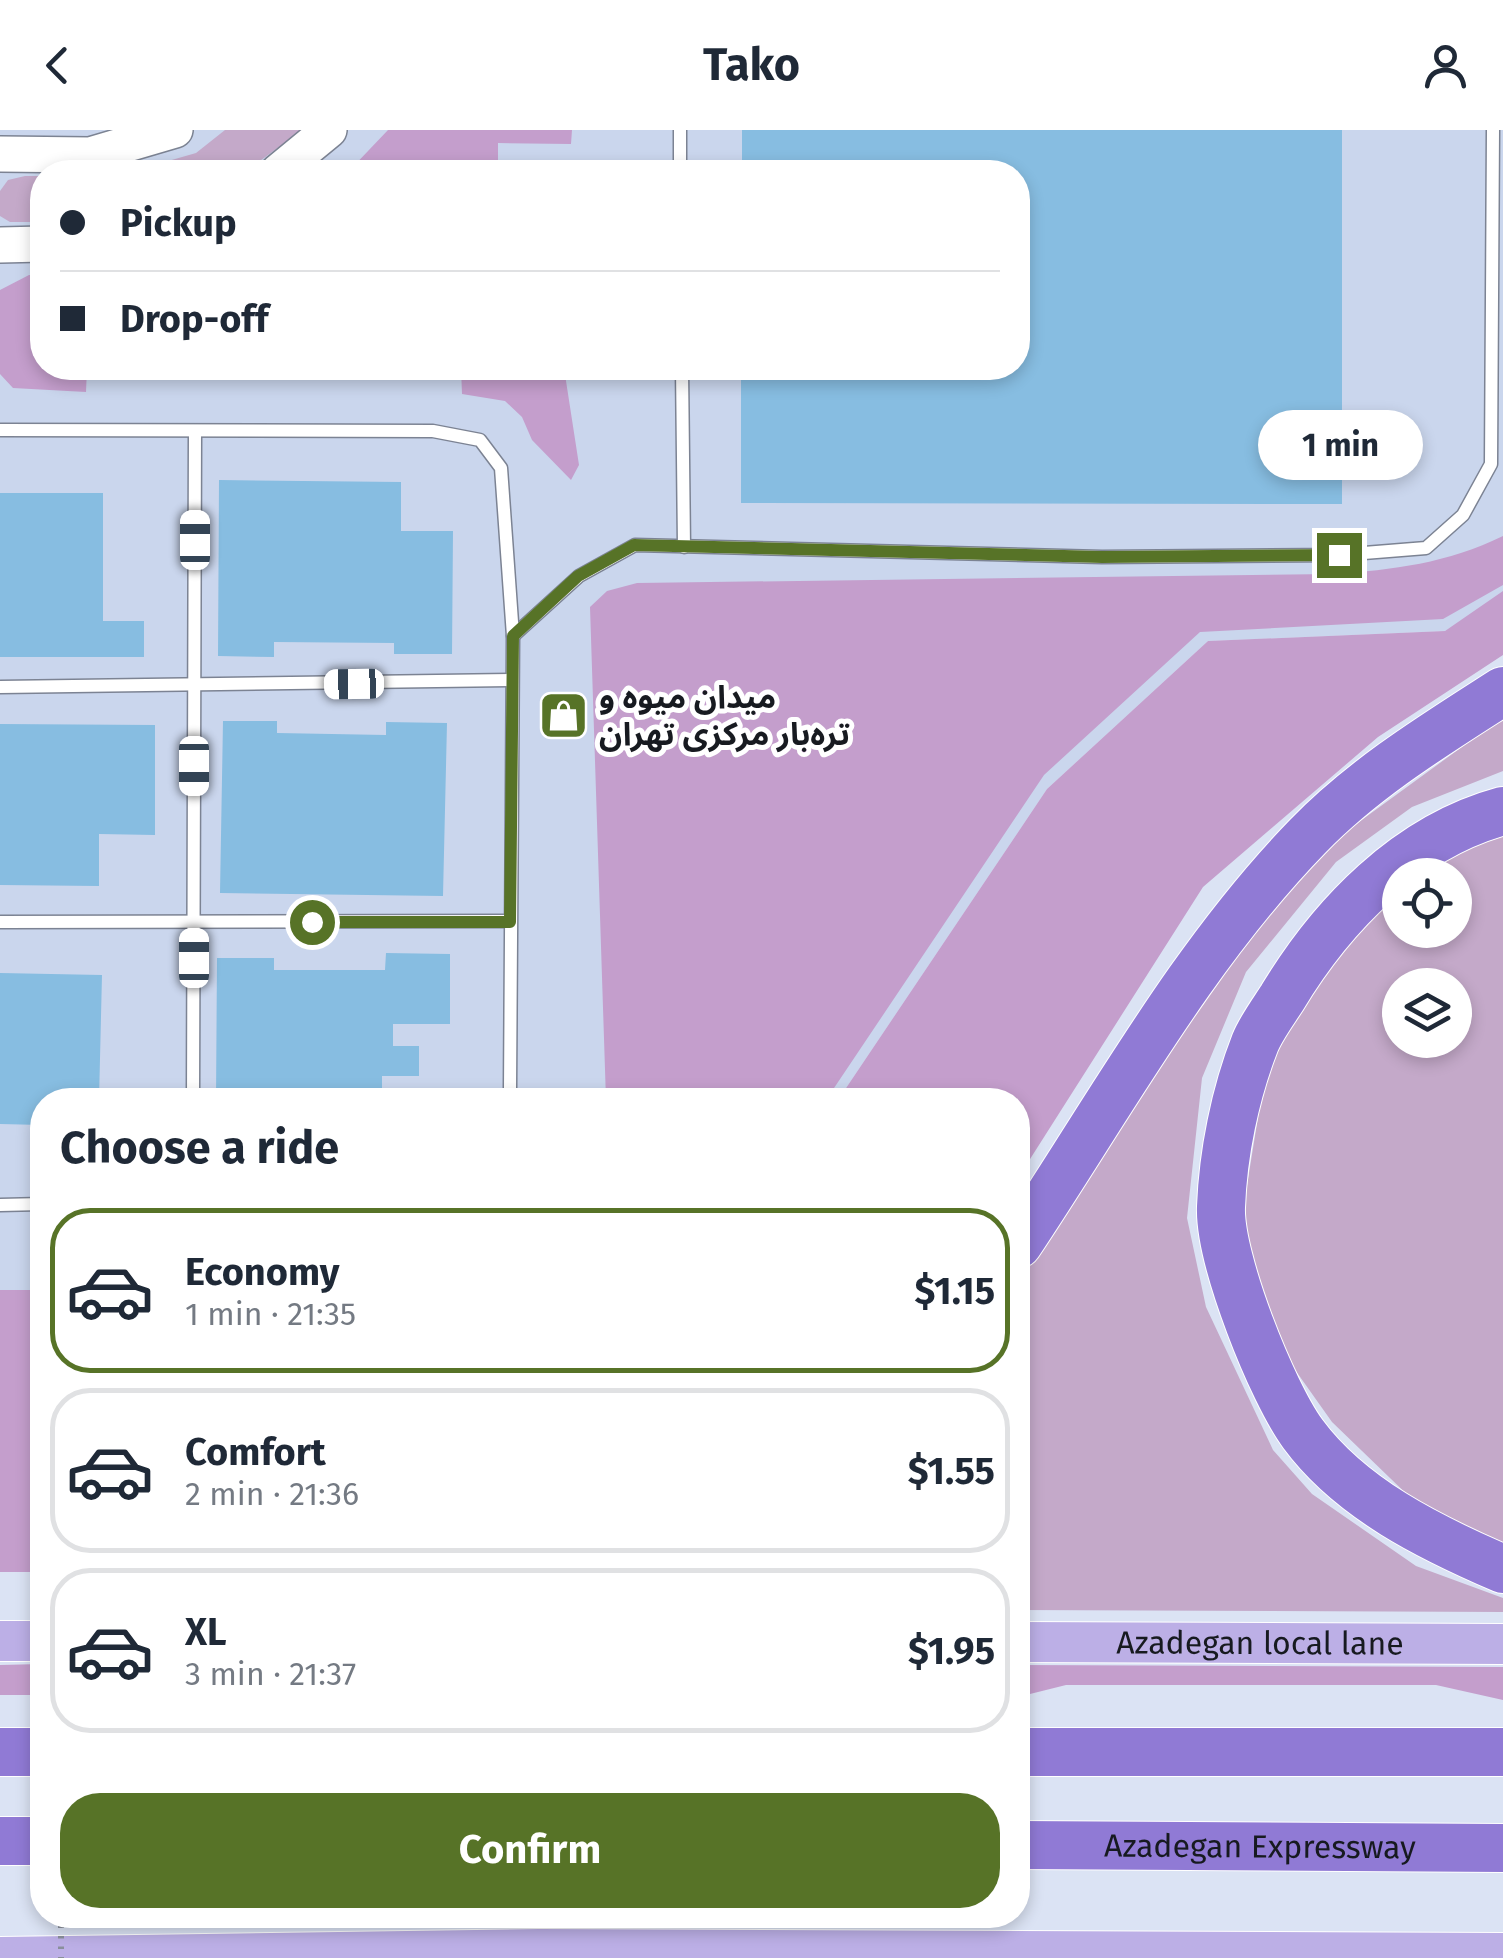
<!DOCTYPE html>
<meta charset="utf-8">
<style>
body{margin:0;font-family:"Fira Sans","Noto Sans Arabic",sans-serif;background:#f6f6f7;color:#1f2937;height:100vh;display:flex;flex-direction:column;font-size:38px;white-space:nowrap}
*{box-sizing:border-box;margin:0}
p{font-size:32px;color:#747a83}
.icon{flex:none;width:55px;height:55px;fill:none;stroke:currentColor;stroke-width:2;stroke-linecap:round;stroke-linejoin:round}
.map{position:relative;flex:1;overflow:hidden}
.details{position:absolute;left:30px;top:958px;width:1000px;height:840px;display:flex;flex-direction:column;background:#fff;border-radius:40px;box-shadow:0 5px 15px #0003}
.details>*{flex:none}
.banner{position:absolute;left:30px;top:30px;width:1000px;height:220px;border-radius:40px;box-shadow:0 5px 15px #0003;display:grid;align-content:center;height:220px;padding:0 30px;background:#fff}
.controls{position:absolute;left:1382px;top:728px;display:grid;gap:20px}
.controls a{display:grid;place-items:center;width:90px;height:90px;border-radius:50%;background:#fff;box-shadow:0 5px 15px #0003;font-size:50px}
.end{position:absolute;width:45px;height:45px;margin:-22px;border:12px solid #577327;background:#fff;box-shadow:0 0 0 5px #fff}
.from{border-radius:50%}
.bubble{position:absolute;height:70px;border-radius:35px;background:#fff;box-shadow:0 5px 15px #0003;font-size:32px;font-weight:700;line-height:70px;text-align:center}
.car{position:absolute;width:30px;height:60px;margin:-30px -15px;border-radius:12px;box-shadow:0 0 8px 2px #0007;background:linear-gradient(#fff 24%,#345 0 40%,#fff 0 76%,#345 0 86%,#fff 0)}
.banner b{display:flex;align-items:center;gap:35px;height:95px;font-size:38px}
.banner b+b{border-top:2px solid #e0e1e3}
.banner i{width:25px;height:25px;background:#1f2937}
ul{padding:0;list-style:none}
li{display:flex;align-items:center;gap:30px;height:165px;margin:0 20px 15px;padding:0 10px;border:5px solid #e0e1e3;border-radius:40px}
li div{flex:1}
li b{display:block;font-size:38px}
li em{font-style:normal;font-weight:700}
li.current{border-color:#577327}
li>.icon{width:90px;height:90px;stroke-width:1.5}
h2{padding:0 30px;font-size:45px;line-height:120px}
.primary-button{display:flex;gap:20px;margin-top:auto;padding:20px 30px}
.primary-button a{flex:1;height:115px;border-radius:40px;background:#577327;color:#fff;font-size:40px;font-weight:700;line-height:115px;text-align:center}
header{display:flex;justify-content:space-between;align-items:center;height:130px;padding:0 30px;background:#fff;font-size:45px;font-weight:700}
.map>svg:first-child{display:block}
</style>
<header><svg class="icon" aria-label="back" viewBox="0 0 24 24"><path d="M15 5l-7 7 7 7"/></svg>Tako<svg class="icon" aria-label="person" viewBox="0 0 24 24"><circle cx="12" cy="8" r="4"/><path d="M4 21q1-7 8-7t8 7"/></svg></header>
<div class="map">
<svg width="1503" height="1828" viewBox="0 0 1503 1828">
<rect width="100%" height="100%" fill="#dbe3f4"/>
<path fill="#cad6ed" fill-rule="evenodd" d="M0 0H1503V466L1445 501 1208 511 1047 659 838 970H42V1263H0ZM42 42H1018V238H42Z"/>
<g fill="#c4a9c9" fill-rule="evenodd">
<polygon points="225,0 302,0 245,42 130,42 196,23"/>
<polygon points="25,46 42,46 42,92 10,92 0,86 0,61 8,50"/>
<polygon points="1503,587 1503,641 1412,677 1336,732 1246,842 1202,948 1187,1088 1206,1177 1273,1320 1312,1364 1416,1436 1503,1468 1503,1482 1018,1480 1018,1147 1233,816 1326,716"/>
<path d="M1503 703V1414L1419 1376 1332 1292 1276 1213 1254 1143 1243 1080 1264 950 1302 862 1400 753V800H1455V745H1410ZM1400 855H1455V910H1400Z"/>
</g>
<g fill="#c49ecc">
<polygon points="388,0 572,0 571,14 498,13 498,42 348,42"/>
<polygon points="29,145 42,145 42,238 87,238 86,262 13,258 0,244 0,160"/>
<polygon points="461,238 564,238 579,335 571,350 532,310 522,287 505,271 462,264"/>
<path d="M1503 406V455L1443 489 1200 502 1044 645 826 970H606L590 477 607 461 637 453 1333 444C1393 440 1448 433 1503 406Z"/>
<polygon points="1503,461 1503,525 1378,607 1203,757 1018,1048 1018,970 838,970 1047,659 1208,511 1445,501"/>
<rect x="0" y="1160" width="42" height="282"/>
<polygon points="42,1534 42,1565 0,1565 0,1535"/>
<polygon points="1018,1535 1503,1537 1503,1570 1436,1555 1066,1555 1018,1567"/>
</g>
<g fill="#87bde1">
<polygon points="742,0 1342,0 1342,374 741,373 741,238 1018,238 1018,42 742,42"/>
<polygon points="219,350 401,352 401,401 453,401 452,524 394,524 394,513 274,512 274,527 218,526"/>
<polygon points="0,363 103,363 103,491 144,491 144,527 0,527"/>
<polygon points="223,591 277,591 277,603 386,605 386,592 447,593 443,766 220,763"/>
<polygon points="0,594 155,595 155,705 99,704 99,756 0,755"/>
<polygon points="386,823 450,824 450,894 393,894 393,916 419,916 419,946 382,946 382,970 216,970 217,828 274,828 274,840 385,840"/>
<polygon points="0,843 102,845 99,970 42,970 42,995 0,994"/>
</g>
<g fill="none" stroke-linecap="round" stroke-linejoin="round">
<defs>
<g id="lane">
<polyline points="680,0 680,42"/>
<polyline points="682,238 684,417"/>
<polyline points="0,300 433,301 480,310 501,338 513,506 510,960 506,970"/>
<polyline points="513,506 579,446 635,415 1102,427 1339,425 1426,418 1463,385 1491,334 1493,0"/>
<polyline points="0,557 512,550"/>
<polyline points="0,792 510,791"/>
<polyline points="193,970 195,301"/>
<polyline points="0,1075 42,1074"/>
</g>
<g id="secondary">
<polyline points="0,24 90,25 175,0"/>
<polyline points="278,42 329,0"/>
<polyline points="0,115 42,114"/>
</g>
<g id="primary">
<polyline points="0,1511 42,1511"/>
<path id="s1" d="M1018 1512 1503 1514"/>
<polyline points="0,1827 540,1819 1503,1823"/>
</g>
<g id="highway">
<path d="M1503 681C1407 707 1332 785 1282 868 1273 882 1261 898 1255 913 1235 964 1223 1024 1221 1077 1219 1129 1272 1262 1303 1304 1351 1369 1431 1408 1503 1439"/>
<path d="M1018 1114C1110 976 1192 825 1308 706 1364 648 1436 604 1503 561"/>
<polyline points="0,1622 42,1622"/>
<polyline points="1018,1622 1503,1622"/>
<polyline points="0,1711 42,1711"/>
<path id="s2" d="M1018 1715 1503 1718"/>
</g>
</defs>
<use href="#lane" stroke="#7c8393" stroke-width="15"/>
<use href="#secondary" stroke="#7c8393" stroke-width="38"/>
<use href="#primary" stroke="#fff" stroke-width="42"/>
<use href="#highway" stroke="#fff" stroke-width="50"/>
<use href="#lane" stroke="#fff" stroke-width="12"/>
<use href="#secondary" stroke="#fff" stroke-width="35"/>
<use href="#primary" stroke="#bcafe6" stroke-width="40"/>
<use href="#highway" stroke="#907ad5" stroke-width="48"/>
<polyline stroke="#898f9b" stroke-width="6" stroke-dasharray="2.5 8" stroke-linecap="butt" points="61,1785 61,1828"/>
</g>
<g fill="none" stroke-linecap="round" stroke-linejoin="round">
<polyline stroke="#577327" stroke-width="12" points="312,792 510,792 513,506 578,446 634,415 1102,427 1339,425"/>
</g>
<defs>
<symbol id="shop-square" viewBox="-11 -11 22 22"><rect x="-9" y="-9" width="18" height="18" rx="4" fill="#577327" stroke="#fff"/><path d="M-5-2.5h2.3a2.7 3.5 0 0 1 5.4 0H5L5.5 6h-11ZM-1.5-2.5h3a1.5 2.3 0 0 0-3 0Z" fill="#fff"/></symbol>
</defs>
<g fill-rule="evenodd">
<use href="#shop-square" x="536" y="558" width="55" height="55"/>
</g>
<g text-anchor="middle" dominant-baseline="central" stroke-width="10" stroke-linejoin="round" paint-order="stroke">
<g font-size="32" font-weight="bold" fill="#171a20" stroke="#fff" text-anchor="start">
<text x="599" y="567">میدان میوه و<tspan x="599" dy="37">تره‌بار مرکزی تهران</tspan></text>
</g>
<g font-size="32" fill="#171a20" stroke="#fff">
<text stroke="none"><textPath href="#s1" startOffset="242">Azadegan local lane</textPath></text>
<text stroke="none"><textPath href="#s2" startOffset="242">Azadegan Expressway</textPath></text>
</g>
</g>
</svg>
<div class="controls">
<a><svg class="icon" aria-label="locate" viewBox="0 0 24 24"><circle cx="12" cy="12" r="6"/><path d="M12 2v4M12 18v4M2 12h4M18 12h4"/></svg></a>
<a><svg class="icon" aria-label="layers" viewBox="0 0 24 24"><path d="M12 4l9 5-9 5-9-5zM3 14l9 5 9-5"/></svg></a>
</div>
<i class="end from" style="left:312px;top:792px"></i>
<i class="end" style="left:1339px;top:425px"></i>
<div class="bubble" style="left:1258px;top:280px;width:165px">1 min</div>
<i class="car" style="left:195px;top:410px;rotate:0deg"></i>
<i class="car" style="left:354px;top:554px;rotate:269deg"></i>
<i class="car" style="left:194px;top:636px;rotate:180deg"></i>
<i class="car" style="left:194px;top:828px;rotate:0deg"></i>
<div class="banner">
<b><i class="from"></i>Pickup</b>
<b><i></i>Drop-off</b>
</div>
<section class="details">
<h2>Choose a ride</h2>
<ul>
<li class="current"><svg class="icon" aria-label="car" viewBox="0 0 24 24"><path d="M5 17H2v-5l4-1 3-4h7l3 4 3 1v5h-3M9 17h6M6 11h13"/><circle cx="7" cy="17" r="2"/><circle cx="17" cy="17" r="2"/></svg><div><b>Economy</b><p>1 min · 21:35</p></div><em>$1.15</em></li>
<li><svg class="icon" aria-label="car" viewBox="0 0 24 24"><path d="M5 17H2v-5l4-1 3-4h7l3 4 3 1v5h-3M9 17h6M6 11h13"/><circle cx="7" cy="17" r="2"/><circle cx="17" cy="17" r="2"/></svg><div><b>Comfort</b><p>2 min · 21:36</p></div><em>$1.55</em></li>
<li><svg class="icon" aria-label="car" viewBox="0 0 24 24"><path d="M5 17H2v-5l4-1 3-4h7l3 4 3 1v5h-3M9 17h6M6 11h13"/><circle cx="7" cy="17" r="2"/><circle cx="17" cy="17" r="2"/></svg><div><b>XL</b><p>3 min · 21:37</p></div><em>$1.95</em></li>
</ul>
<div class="primary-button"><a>Confirm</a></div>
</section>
</div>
